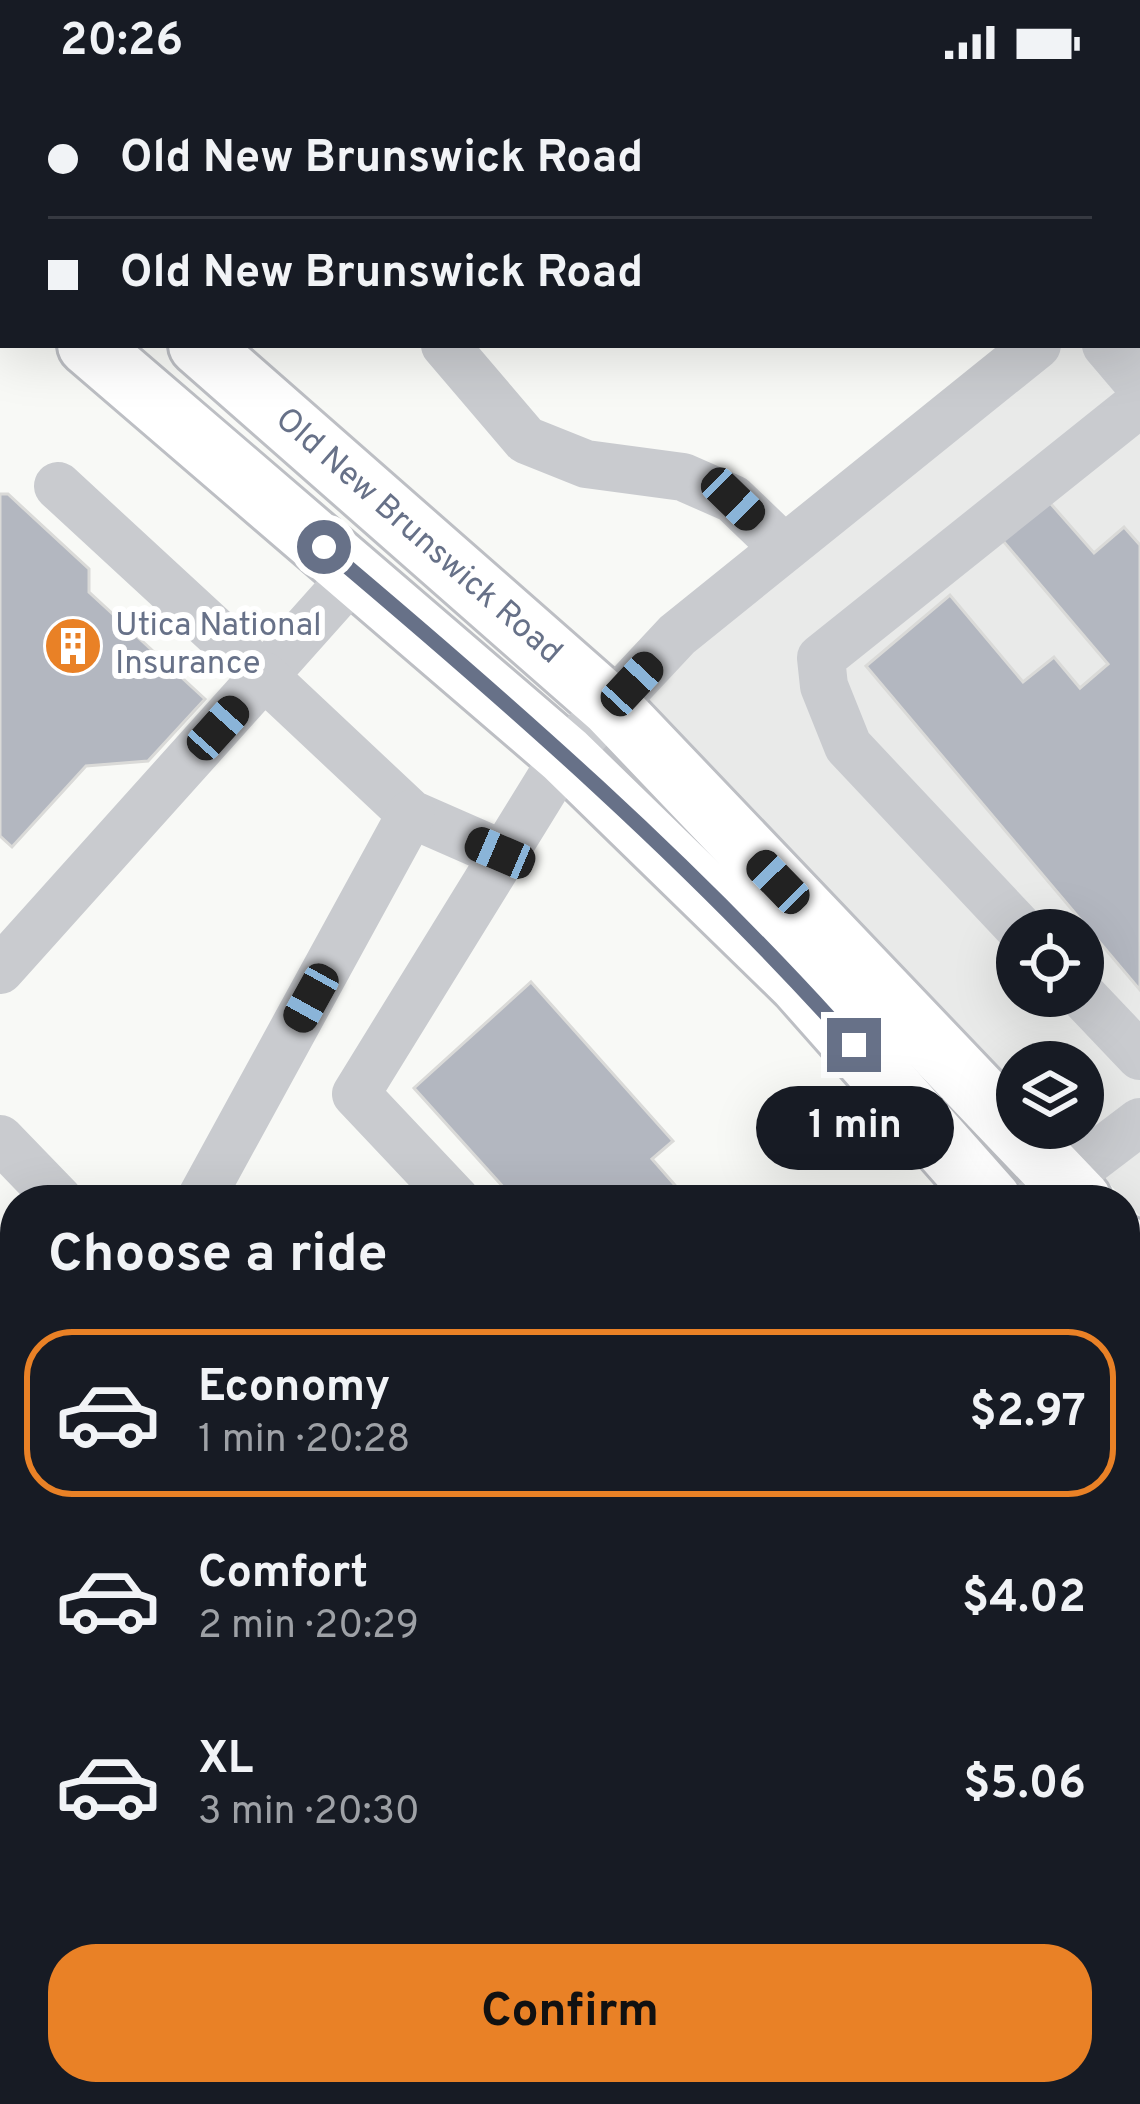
<!DOCTYPE html>
<meta charset="utf-8">
<style>
body{margin:0;font-family:Overpass,sans-serif;background:#242831;color:#f1f3f6;height:100vh;display:flex;flex-direction:column;font-size:45px;white-space:nowrap}
*{box-sizing:border-box;margin:0}
p{font-size:39px;color:#9ea1a6}
.icon{flex:none;width:66px;height:66px;fill:none;stroke:currentColor;stroke-width:2;stroke-linecap:round;stroke-linejoin:round}
.map{position:relative;flex:1;overflow:hidden}
.details{position:absolute;left:0px;top:1101px;width:1140px;height:921px;display:flex;flex-direction:column;background:#171b24;border-radius:48px 48px 0 0;box-shadow:0 12px 48px #0002}
.details>*{flex:none}
.banner{position:absolute;left:0px;top:0px;width:1140px;height:264px;box-shadow:0 12px 48px #0002;display:grid;align-content:center;height:264px;padding:0 48px;background:#171b24}
.fabs{position:absolute;left:996px;top:825px;display:grid;gap:24px}
.fabs a{display:grid;place-items:center;width:108px;height:108px;border-radius:50%;background:#171b24;box-shadow:0 12px 48px #0002;font-size:60px}
.end{position:absolute;width:54px;height:54px;margin:-27px;border:15px solid #677188;background:#fff;box-shadow:0 0 0 6px #fff}
.from{border-radius:50%}
.bubble{position:absolute;height:84px;border-radius:42px;background:#171b24;box-shadow:0 12px 48px #0002;font-size:39px;font-weight:700;line-height:84px;text-align:center}
.car{position:absolute;width:36px;height:72px;margin:-36px -18px;border-radius:15px;box-shadow:0 0 9px 3px #0007;background:linear-gradient(#222 24%,#8ab4d8 0 40%,#222 0 76%,#8ab4d8 0 86%,#222 0)}
.banner b{display:flex;align-items:center;gap:42px;height:114px;font-size:45px}
.banner b+b{border-top:3px solid #363941}
.banner i{width:30px;height:30px;background:#f1f3f6}
ul{padding:0;list-style:none}
li{display:flex;align-items:center;gap:36px;height:168px;margin:0 24px 18px;padding:0 24px;border:6px solid transparent;border-radius:48px}
li div{flex:1}
li b{display:block;font-size:45px}
li em{font-style:normal;font-weight:700}
li.on{border-color:#e98126}
li>.icon{width:108px;height:108px;stroke-width:1.5}
h2{padding:0 48px;font-size:54px;line-height:144px}
.cta{display:flex;gap:24px;margin-top:auto;padding:24px 48px}
.cta a{flex:1;height:138px;border-radius:48px;background:#e98126;color:#111;font-size:48px;font-weight:700;line-height:138px;text-align:center}
.status{display:flex;justify-content:space-between;align-items:center;height:84px;padding:0 60px;background:#171b24;direction:ltr}
.status svg{height:33px;fill:currentColor}
.map>svg:first-child{display:block}
</style>
<div class="status"><b>20:26</b><svg viewBox="0 0 49 12"><path d="M0 12V9h3v3zM5 12V6h3v6zM10 12V3h3v9zM15 12V0h3v12zM26 1h20v11H26zM47 4h2v5h-2z"/></svg></div>
<div class="map">
<svg width="1140" height="2020" viewBox="0 0 1140 2020">
<rect width="100%" height="100%" fill="#f8f9f6"/>
<g fill="#e9eae9" fill-rule="evenodd">
<path d="M1140 169V1132L1056 1044H1083V978H1017V1004L632 603 1032 261H1137ZM1017 846H1083V912H1017Z"/>
<polygon points="1125,1596 1140,1612 1140,2020 579,2020 591,2007 1125,2007"/>
</g>
<g fill="#b3b7c0" stroke="#dadad8" stroke-width="3">
<polygon points="296,0 803,0 800,3"/>
<polygon points="0,410 8,410 89,485 89,508 205,615 148,677 86,682 12,763 0,752"/>
<polygon points="1044,412 1094,469 1124,443 1140,461 1140,906 866,582 950,511 1023,598 1054,573 1080,604 1108,580 998,451"/>
<polygon points="531,898 673,1057 652,1075 688,1116 515,1116 414,1004"/>
<polygon points="1125,1625 1140,1640 1140,2020 995,2020 982,2007 1125,2007"/>
</g>
<g fill="none" stroke-linecap="round" stroke-linejoin="round">
<defs>
<g id="major">
<polyline points="0,186 3,188"/>
<polyline points="88,261 565,671 799,899 991,1116"/>
<path id="s1" d="M199 261 611 623 1081 1116"/>
<polyline points="1125,1162 1140,1182"/>
<polyline points="1125,1267 1140,1286"/>
</g>
<polyline id="highway" points="0,67 3,73"/>
</defs>
<use href="#major" stroke="#bdbfc4" stroke-width="66"/>
<use href="#highway" stroke="#bdbec2" stroke-width="72"/>
<g stroke="#c9cbcf" stroke-width="48">
<polyline points="220,0 222,3"/>
<polyline points="1061,3 1064,0"/>
<polyline points="1137,179 1140,177"/>
<polyline points="445,261 526,356 586,380 683,393 733,415 784,464"/>
<polyline points="1106,261 1140,301"/>
<polyline points="58,402 264,592 355,490"/>
<polyline points="1021,846 848,662 824,602 821,574 1140,319"/>
<polyline points="0,886 264,592 411,730 500,769"/>
<polyline points="1083,912 1140,972"/>
<polyline points="0,1055 59,1116"/>
<polyline points="200,1116 411,730"/>
<polyline points="456,1116 356,1010 565,671 677,551 1037,261"/>
<polyline points="1037,1116 1140,1038"/>
<polyline points="1125,1326 1140,1314"/>
<polyline points="1125,1470 1140,1456"/>
<polyline points="719,2007 732,2020"/>
<polyline points="871,2007 883,2020"/>
<polyline points="606,2020 619,2007"/>
</g>
<use href="#major" stroke="#fff" stroke-width="60"/>
<use href="#highway" stroke="#fff" stroke-width="66"/>
</g>
<g fill="none" stroke-linecap="round" stroke-linejoin="round">
<path stroke="#677188" stroke-width="15" d="M324 463C509 619 693 780 854 961"/>
</g>
<defs>
<symbol id="building-disc" viewBox="-11 -11 22 22"><circle r="9.5" fill="#e98126" stroke="#fff"/><path d="M-4-6H4V6H1V3H-1V6H-4ZM-2.5-4.3h1.7v1.8h-1.7ZM.8-4.3h1.7v1.8H.8ZM-2.5-1h1.7V.8h-1.7ZM.8-1h1.7V.8H.8Z" fill="#fff"/></symbol>
</defs>
<g fill-rule="evenodd">
<use href="#building-disc" x="40" y="529" width="66" height="66"/>
</g>
<g text-anchor="middle" dominant-baseline="central" stroke-width="12" stroke-linejoin="round" paint-order="stroke">
<g font-size="33" fill="#677188" stroke="#fff">
<text stroke="none"><textPath href="#s1" startOffset="291">Old New Brunswick Road</textPath></text>
</g>
<g font-size="33" fill="#677188" stroke="#fff" text-anchor="start">
<text x="115" y="543">Utica National<tspan x="115" dy="38">Insurance</tspan></text>
</g>
</g>
</svg>
<div class="fabs">
<a><svg class="icon" aria-label="locate" viewBox="0 0 24 24"><circle cx="12" cy="12" r="6"/><path d="M12 2v4M12 18v4M2 12h4M18 12h4"/></svg></a>
<a><svg class="icon" aria-label="layers" viewBox="0 0 24 24"><path d="M12 4l9 5-9 5-9-5zM3 14l9 5 9-5"/></svg></a>
</div>
<i class="end from" style="left:324px;top:463px"></i>
<i class="end" style="left:854px;top:961px"></i>
<div class="bubble" style="left:756px;top:1002px;width:198px">1 min</div>
<i class="car" style="left:733px;top:415px;rotate:134deg"></i>
<i class="car" style="left:632px;top:600px;rotate:43deg"></i>
<i class="car" style="left:218px;top:644px;rotate:42deg"></i>
<i class="car" style="left:500px;top:769px;rotate:293deg"></i>
<i class="car" style="left:778px;top:798px;rotate:316deg"></i>
<i class="car" style="left:311px;top:914px;rotate:209deg"></i>
<div class="banner">
<b><i class="from"></i>Old New Brunswick Road</b>
<b><i></i>Old New Brunswick Road</b>
</div>
<section class="details">
<h2>Choose a ride</h2>
<ul>
<li class="on"><svg class="icon" aria-label="car" viewBox="0 0 24 24"><path d="M5 17H2v-5l4-1 3-4h7l3 4 3 1v5h-3M9 17h6M6 11h13"/><circle cx="7" cy="17" r="2"/><circle cx="17" cy="17" r="2"/></svg><div><b>Economy</b><p>1 min · 20:28</p></div><em>$2.97</em></li>
<li><svg class="icon" aria-label="car" viewBox="0 0 24 24"><path d="M5 17H2v-5l4-1 3-4h7l3 4 3 1v5h-3M9 17h6M6 11h13"/><circle cx="7" cy="17" r="2"/><circle cx="17" cy="17" r="2"/></svg><div><b>Comfort</b><p>2 min · 20:29</p></div><em>$4.02</em></li>
<li><svg class="icon" aria-label="car" viewBox="0 0 24 24"><path d="M5 17H2v-5l4-1 3-4h7l3 4 3 1v5h-3M9 17h6M6 11h13"/><circle cx="7" cy="17" r="2"/><circle cx="17" cy="17" r="2"/></svg><div><b>XL</b><p>3 min · 20:30</p></div><em>$5.06</em></li>
</ul>
<div class="cta"><a>Confirm</a></div>
</section>
</div>
